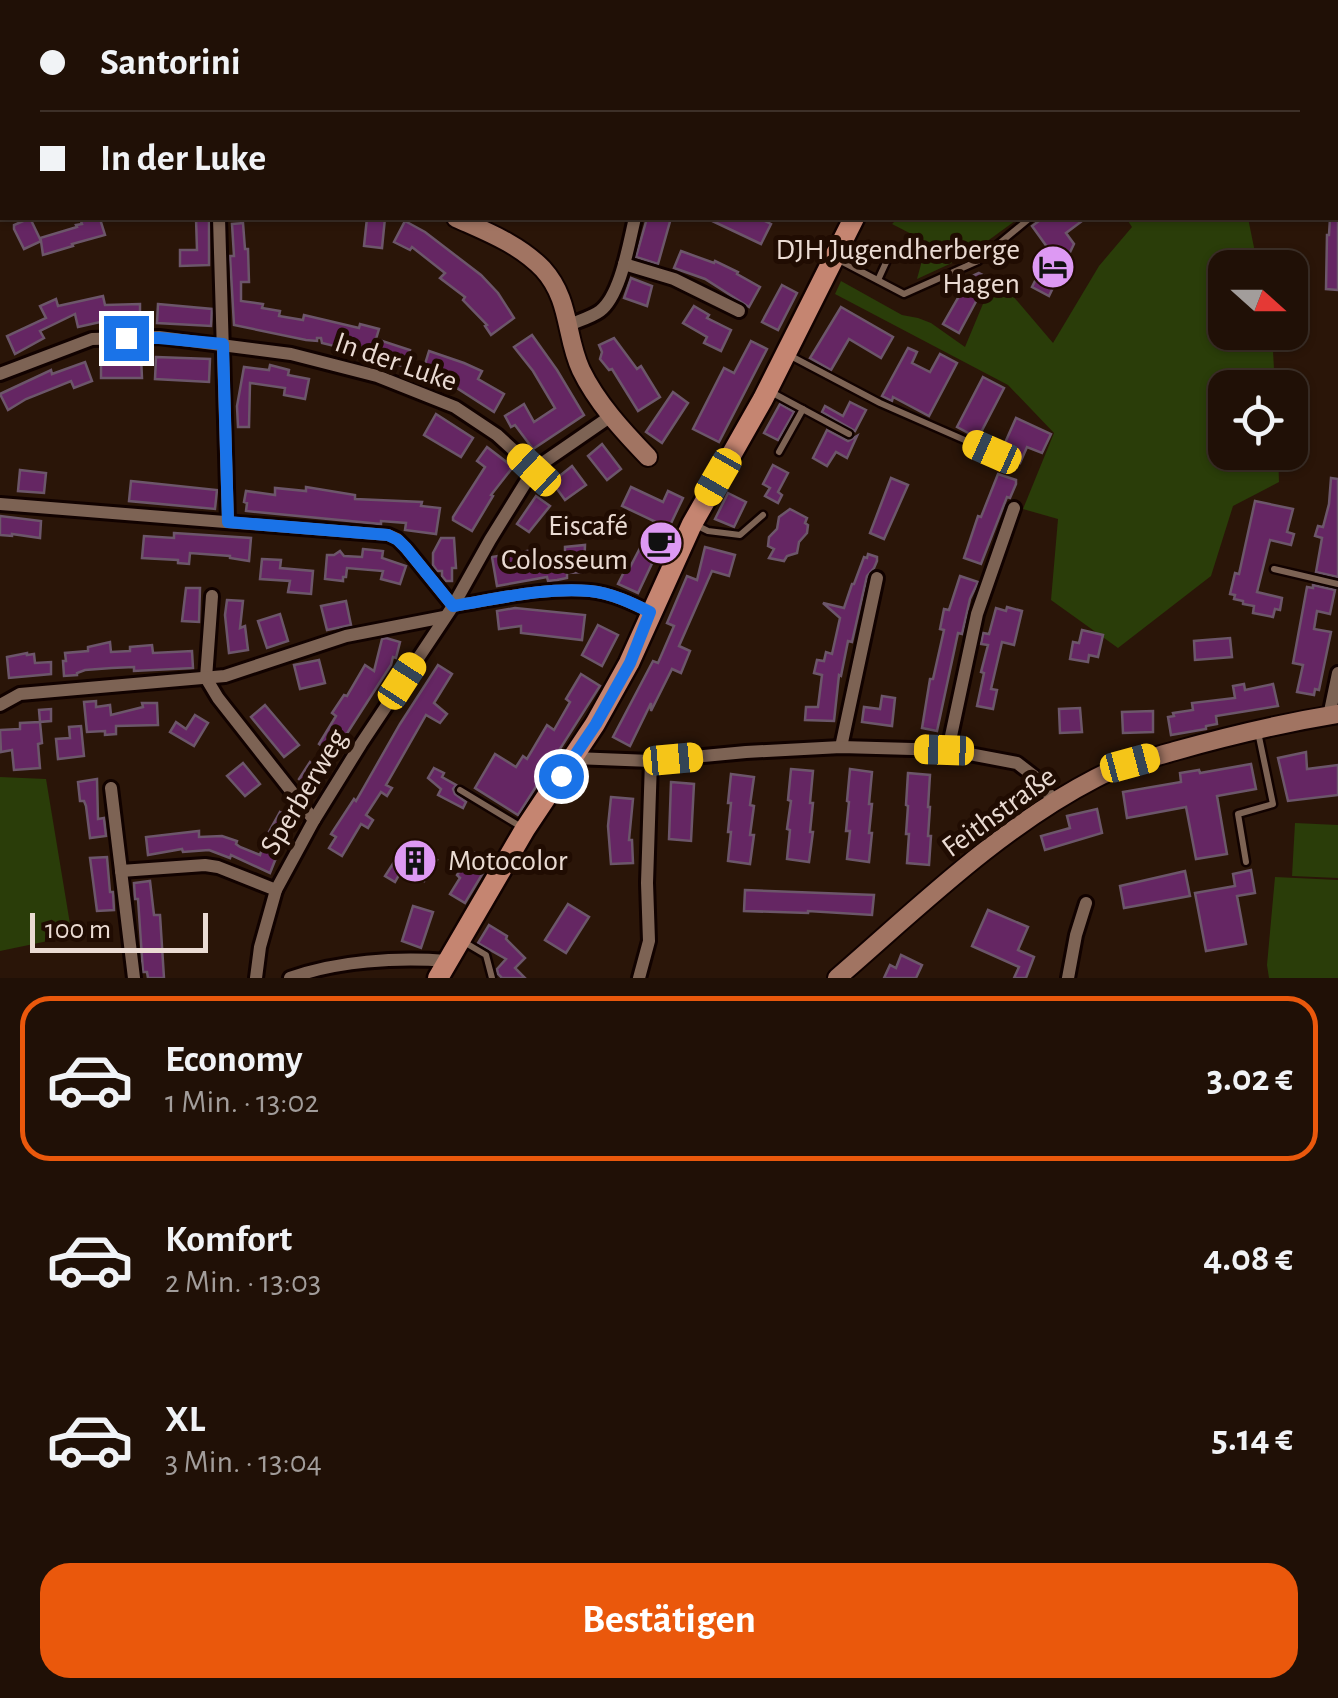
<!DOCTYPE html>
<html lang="de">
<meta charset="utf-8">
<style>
body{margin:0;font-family:"Alegreya Sans",sans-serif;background:#281910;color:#f1f3f6;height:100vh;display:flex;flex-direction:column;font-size:38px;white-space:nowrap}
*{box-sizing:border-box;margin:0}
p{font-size:32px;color:#a29d9b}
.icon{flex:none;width:55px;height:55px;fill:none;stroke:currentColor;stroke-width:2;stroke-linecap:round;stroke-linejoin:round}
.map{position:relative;height:978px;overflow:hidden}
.sheet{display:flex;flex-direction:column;background:#201006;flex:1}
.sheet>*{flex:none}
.top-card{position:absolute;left:0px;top:0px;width:1340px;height:220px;box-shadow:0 2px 8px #0004,0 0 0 2px #3d3028;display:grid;align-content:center;height:220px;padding:0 40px;background:#201006}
.needle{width:65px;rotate:111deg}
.fabs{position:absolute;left:1208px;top:250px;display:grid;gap:20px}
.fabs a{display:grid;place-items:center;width:100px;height:100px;border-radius:20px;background:#201006;box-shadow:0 2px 8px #0004,0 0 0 2px #3d3028;font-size:50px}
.scale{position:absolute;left:30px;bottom:25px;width:178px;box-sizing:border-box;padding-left:10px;border:5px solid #eadbd3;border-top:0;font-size:28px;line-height:35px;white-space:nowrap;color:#eadbd3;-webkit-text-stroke:8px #200c02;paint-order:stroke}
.end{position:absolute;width:45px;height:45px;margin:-22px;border:12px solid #1a73e8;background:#fff;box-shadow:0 0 0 5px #fff}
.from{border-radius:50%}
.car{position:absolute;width:30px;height:60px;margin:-30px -15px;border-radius:12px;box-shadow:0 0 8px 2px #0007;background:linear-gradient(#f5c518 24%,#345 0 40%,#f5c518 0 76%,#345 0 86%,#f5c518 0)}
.top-card b{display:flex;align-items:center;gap:35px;height:95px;font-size:38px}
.top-card b+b{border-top:2px solid #3d3028}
.top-card i{width:25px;height:25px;background:#f1f3f6}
ul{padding:18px 0 0;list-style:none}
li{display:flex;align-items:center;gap:30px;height:165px;margin:0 20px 15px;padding:0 20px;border:5px solid transparent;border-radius:30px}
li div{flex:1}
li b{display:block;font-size:38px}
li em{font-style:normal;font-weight:600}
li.on{border-color:#ea580c}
li>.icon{width:90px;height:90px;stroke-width:1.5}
.button{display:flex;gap:20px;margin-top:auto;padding:20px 40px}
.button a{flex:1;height:115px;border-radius:30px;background:#ea580c;color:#fff;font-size:40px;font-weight:600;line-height:115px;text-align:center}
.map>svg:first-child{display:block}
</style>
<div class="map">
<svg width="1338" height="978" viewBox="0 0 1338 978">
<rect width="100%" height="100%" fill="#2a1508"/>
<g fill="#2a3d09">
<polygon points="192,0 631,0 630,2 192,2"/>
<polygon points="898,218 1019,218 967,256 917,279 927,242 892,224"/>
<polygon points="1126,218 1248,218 1258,267 1225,268 1225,332 1272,333 1275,387 1225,388 1225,452 1278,453 1279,482 1233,506 1211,576 1118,648 1051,600 1058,519 1023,509 1054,433 1008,385 835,294 841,281 902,315 918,318 931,323 965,347 995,275 1053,343 1099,266 1132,227"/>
<polygon points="0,777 46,779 72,936 0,951"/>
<polygon points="1295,823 1338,825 1338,878 1292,876"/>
<polygon points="1275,877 1338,880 1338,978 1269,978 1267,965"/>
</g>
<g fill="#652663" stroke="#6c566a" stroke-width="2.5">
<polygon points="1338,209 1338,290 1326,289 1327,235 1329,235 1330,218 1338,218"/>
<polygon points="30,218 41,241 40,238 77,227 76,225 82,224 80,218 100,219 105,235 72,244 73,246 43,255 41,241 24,249 14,229 14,225"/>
<polygon points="196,218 209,218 209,265 180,266 180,250 197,250"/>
<polygon points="367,218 385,218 382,248 364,246"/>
<polygon points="647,218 671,218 658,264 636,257"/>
<polygon points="706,218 759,218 771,224 761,244"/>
<polygon points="1043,218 1086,218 1066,233 1074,244 1049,296 1032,287 1050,251 1032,226"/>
<polygon points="405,221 425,232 481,275 498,293 514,318 491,335 485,326 487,325 463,300 465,297 440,278 445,273 412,247 410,250 394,242"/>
<polygon points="243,223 245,249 248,249 249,282 241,282 241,301 263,304 262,308 280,311 279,316 303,320 304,315 359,328 360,324 379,329 376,339 410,350 405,367 383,360 384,358 322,343 321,338 317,338 317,341 306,340 234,325 230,256 234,256 232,224"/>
<polygon points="681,251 714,263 715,261 738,272 737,274 760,287 749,307 705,279 674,268"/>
<polygon points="979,273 985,276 986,283 959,333 943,324 970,277"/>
<polygon points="631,278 652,286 647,306 624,298"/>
<polygon points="782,285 797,293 778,330 762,322"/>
<polygon points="103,296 105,305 140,304 140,322 118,322 118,318 78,327 75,314 40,331 44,338 15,354 7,336 46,318 40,306 56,299 58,306"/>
<polygon points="158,304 212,309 211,326 157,323"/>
<polygon points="694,306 709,315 707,318 731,330 721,351 704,343 707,337 683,323"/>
<polygon points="841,307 893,337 881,358 849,339 831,370 810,358"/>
<polygon points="532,335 557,370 584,415 533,449 515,425 511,427 505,416 524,404 534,422 555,408 533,371 514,347"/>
<polygon points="614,338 637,369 641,366 660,397 638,411 612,369 609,370 600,359 602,352 599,345"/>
<polygon points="751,341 767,349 719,442 693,429 724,368 734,373"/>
<polygon points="908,348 917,352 912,363 930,372 940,354 957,363 929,416 893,397 892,401 882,396"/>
<polygon points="429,351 464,363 482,371 478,379 504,394 494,412 452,385 422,374"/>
<polygon points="101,357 141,357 142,378 101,378"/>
<polygon points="156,357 210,359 209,382 155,379"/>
<polygon points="85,362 92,381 74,388 71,381 26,399 8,410 0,394 51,370 52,374"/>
<polygon points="270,365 289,370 288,375 309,379 305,399 284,395 285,388 250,383 249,427 238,427 237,406 244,367 269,370"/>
<polygon points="983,377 1004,388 978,438 957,427"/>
<polygon points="673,392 688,403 662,443 646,432"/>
<polygon points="850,402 866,410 855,431 822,412 825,406 843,416"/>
<polygon points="780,404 794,412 778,440 764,433"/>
<polygon points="436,414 473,438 461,457 424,435"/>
<polygon points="1016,418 1051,434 1042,453 1027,447 1020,463 1000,454"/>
<polygon points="827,430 848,441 857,436 847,458 836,452 827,466 813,458"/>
<polygon points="602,444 621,469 607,480 588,456"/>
<polygon points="487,447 513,467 491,495 493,496 472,531 453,520 453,517 485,467 477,461"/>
<polygon points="773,465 788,473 778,492 782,495 778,503 765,496 770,488 763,484"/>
<polygon points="572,466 586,485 565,500 552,482"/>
<polygon points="20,470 46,473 44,493 18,491"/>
<polygon points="998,474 1016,480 1016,484 1010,498 1007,497 981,564 964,558 978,516 981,517"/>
<polygon points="891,478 908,485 884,539 870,533"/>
<polygon points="1331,478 1338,479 1338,577 1316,572 1322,538 1315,536 1318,526 1323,527 1329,504"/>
<polygon points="131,481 217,490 215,509 129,501"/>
<polygon points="306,487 355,495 355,499 422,502 421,506 440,508 436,534 405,530 406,523 381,521 381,524 246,511 247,503 244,502 246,491 275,495 275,488 306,491"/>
<polygon points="631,487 663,502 668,491 683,498 638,593 618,584 625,570 628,571 654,521 622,506"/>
<polygon points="728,493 746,502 734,527 715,519"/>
<polygon points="536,496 550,506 529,532 517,524"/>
<polygon points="1255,501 1293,509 1287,532 1294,534 1291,545 1270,540 1257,592 1282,598 1280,610 1275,609 1273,617 1253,613 1254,606 1243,604 1243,601 1234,599 1235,595 1230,594 1235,573 1239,574"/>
<polygon points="790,509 807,518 805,523 808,525 807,533 799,542 797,553 787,556 784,561 769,558 774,549 768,546 769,537 777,529 779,517"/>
<polygon points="0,516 41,521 40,538 12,534 12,536 0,535"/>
<polygon points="174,533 251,538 249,561 230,558 230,556 190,553 189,564 178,563 178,560 142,558 144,536 174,538"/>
<polygon points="441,538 454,538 456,568 452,568 452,581 446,581 442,576 442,571 437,571 433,565 433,553"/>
<polygon points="585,545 584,572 567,573 567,578 557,580 548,581 547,577 497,586 492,557 533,550 534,556 556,554 565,552 565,547"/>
<polygon points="705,547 735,555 729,576 712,571 679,646 690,651 681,673 672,669 651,711 651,703 630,746 613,737 653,661 658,663 674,626 667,623 687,576 697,580"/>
<polygon points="363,549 383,551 382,558 406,566 400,584 381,579 383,571 347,568 346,577 343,577 343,581 325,579 327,555 334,555 340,551 344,556 362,557"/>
<polygon points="868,554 877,557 877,561 874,568 867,576 852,642 848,641 841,676 839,675 834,721 805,720 806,707 818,707 822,675 814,673 817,660 824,661 826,652 832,654 840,618 823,603 844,608 852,584 854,584 864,557 867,558"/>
<polygon points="262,559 281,560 280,568 313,571 311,594 288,592 290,581 260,579"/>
<polygon points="960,576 978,582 970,599 962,634 958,633 937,731 922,728 930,679 933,679 944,630 940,629 944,609 949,610"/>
<polygon points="1313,585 1335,590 1330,614 1317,611 1314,629 1331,632 1319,690 1315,689 1314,695 1297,692 1303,665 1293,663 1307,587 1313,588"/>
<polygon points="186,588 200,588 199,622 182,621"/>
<polygon points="227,600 243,601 240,628 245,626 248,650 229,653 225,615"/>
<polygon points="346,601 351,625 327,630 321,606"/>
<polygon points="1007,607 1022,611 1014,645 1002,642 991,689 997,690 993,709 977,706 984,673 981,672 988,645 981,644 983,633 989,634 996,608 1006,611"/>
<polygon points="515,608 585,615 582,640 521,633 521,626 499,629 497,611"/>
<polygon points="280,614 288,641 267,648 258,621"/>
<polygon points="598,625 618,635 602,666 582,655"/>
<polygon points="1082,630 1103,635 1098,657 1089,655 1088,662 1070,659 1073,642 1079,643"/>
<polygon points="386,638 400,642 396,658 393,657 391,665 346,735 338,749 340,751 337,755 328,764 312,790 299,779 310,762 315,766 326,749 319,744 336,716 332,713 344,695 347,696 365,665 374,671 382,639"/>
<polygon points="1230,638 1232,657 1195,660 1194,641"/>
<polygon points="110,642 111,652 130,651 130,647 152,645 153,653 192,651 193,668 134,671 134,667 112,668 85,670 77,673 77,675 64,676 63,661 66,661 65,653 88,651 88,647"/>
<polygon points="27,653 27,655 34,654 35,663 51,662 51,674 9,678 7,657"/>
<polygon points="319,660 325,683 300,689 294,665"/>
<polygon points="438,665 452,674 434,703 447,714 440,723 426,715 386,785 392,788 387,796 381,792 366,815 373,820 368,828 361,824 342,856 329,848 336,837 331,834 354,799 356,801 400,724"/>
<polygon points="581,674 600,686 518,815 475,788 495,754 516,767 523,756 527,759 547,725 554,730 570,702 566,699"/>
<polygon points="1244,684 1245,690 1273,684 1278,706 1216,716 1217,724 1206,726 1206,729 1171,735 1168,717 1174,716 1173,713 1193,710 1192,703 1235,698 1233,686"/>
<polygon points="882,696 895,698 892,726 862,722 864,707 880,709"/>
<polygon points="96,701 96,707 110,705 111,715 143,707 142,703 157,703 158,725 116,726 116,734 105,735 105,731 87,732 84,702"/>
<polygon points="265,705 299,745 284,757 251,717"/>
<polygon points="1080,708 1082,732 1060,733 1059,709"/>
<polygon points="51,709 51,721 40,722 42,743 38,744 40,768 14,770 12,750 1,752 0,730 20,729 20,723 40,722 39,710"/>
<polygon points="1153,711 1153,732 1123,733 1122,712"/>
<polygon points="195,715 208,723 194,746 170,732 176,722 186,729"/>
<polygon points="81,726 84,756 58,759 56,739 70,738 69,727"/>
<polygon points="1306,752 1307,769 1338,765 1338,795 1288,801 1278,758"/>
<polygon points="243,763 260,784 245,796 227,776"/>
<polygon points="1251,764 1256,789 1217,796 1227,854 1196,859 1186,807 1127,818 1123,792 1181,782 1180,773 1199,770 1200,773"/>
<polygon points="434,768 444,773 442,777 456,785 453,789 455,794 466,802 463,808 438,795 441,789 428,778"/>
<polygon points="791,769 813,771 810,803 813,803 810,832 813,832 809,862 787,859 790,830 787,829 791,801 788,800"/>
<polygon points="850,769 872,772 869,804 872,804 869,833 872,833 869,862 847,859 850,831 846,831 849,802 847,801"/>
<polygon points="908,773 930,775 928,807 930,807 928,836 931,836 929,865 907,863 909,834 906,834 908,806 906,805"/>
<polygon points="731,774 754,777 750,805 754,806 750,835 754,835 750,864 728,861 731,832 728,832 731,803 728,803"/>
<polygon points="97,779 98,819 104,818 106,836 90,838 86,806 84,801 80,801 78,782"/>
<polygon points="671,782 694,784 691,841 669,839"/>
<polygon points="611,797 633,799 629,840 632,840 633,863 611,864 608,826"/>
<polygon points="1097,809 1102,833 1045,850 1041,836 1070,828 1067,816"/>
<polygon points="280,812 297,821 287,840 284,838 270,873 231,855 230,858 209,850 183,852 182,849 148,855 146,837 199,831 199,837 222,836 237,841 236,844 240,847 260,855 266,837"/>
<polygon points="407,842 437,860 424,881 403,868 395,882 385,876"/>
<polygon points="475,853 489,863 465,903 450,894 460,878 457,875 462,867 465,869"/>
<polygon points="107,857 110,892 113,892 114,910 97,911 90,858"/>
<polygon points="1251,870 1255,893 1237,896 1246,944 1206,951 1195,893 1235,886 1233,874"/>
<polygon points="1185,871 1190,896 1124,908 1120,886"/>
<polygon points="150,881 154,915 160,915 164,978 148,978 147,972 143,972 138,899 135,899 134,883"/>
<polygon points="745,890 874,895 872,915 808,911 808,913 744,911"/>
<polygon points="568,904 589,917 566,953 545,940"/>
<polygon points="413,906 433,912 421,948 402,941"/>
<polygon points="988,910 1028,927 1018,950 1034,957 1026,978 1014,978 1019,967 972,946"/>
<polygon points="489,925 507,936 506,939 525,958 515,968 525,978 502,978 498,974 497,969 506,959 478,943"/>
<polygon points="901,955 922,965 916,978 884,978 890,965 896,968"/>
</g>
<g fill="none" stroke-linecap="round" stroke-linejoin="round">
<defs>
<g id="lane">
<polyline points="839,260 904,294 978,261 1030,218"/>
<polyline points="878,280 889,256"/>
<polyline points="787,354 880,403 992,452"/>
<polyline points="771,392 849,434"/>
<polyline points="779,452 803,409"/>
<polyline points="694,524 708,531 740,535 763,515"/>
<polyline points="1274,569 1338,584"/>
<polyline points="460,790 523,828"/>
<polyline points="1246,862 1238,814 1273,804 1258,732"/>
<polyline points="464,942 486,955 492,978"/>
</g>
<g id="street">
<polyline points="180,0 181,2"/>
<polyline points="640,0 640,2"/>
<polyline points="833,0 834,2"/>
<polyline points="161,2 170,0"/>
<polyline points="0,49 2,49"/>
<polyline points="219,218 228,522"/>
<polyline points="624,264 674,279 739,311"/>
<path d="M569 325C578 321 592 317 600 311 621 295 629 242 635 218"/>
<polyline points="0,374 92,339 159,337 291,354 377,376 455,407 497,435 534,469"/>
<polyline points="0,504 388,535 397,539 406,548 453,606"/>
<path d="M453 606C497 599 545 587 590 591 611 593 632 603 650 612"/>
<polyline points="206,678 218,698 314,820"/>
<polyline points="206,678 212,596"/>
<polyline points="0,705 20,694 225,676 346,636 444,617"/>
<polyline points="1329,716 1338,673"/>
<polyline points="841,747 877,578"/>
<polyline points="948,750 977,614 1014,508"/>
<polyline points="574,758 651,761 746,752 841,747 948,750 1017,763 1039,780 1054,802"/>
<polyline points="111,788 134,978"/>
<polyline points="121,871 205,865 218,867 276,890"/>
<polyline points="256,978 260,947 276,890 314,820 361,744 453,606 490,540 534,469 611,416"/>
<path d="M290 978C336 961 397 957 447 961"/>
<polyline points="639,978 649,941 647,883 651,761"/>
<polyline points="1068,978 1076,935 1086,903"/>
</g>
<g id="secondary">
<polyline points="0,210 2,208"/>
<path d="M456 218C487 232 519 244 543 269 571 300 565 336 581 370 597 403 623 431 648 457"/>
<path d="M837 978C918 908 999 828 1096 778 1121 765 1148 759 1175 751 1228 736 1283 723 1338 714"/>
</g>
<g id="primary">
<polyline points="968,2 969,0"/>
<polyline points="438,978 525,829 595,724 629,663 692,524 763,399 854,218"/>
</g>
</defs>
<use href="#lane" stroke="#110200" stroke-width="11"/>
<use href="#street" stroke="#110200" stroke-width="18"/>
<use href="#secondary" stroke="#110200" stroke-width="22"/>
<use href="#primary" stroke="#110200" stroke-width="25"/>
<use href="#lane" stroke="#7d6354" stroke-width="6"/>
<use href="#street" stroke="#7d6354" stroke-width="12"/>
<use href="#secondary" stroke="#a17462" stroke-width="18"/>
<use href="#primary" stroke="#c58571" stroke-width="20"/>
</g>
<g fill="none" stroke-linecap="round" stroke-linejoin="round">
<path stroke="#1a73e8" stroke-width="12" d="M126 338H159L223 344 228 522 388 535 398 540 406 548 453 606C497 599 545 587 590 591 611 593 632 603 650 612L630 663 596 724 561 776"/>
</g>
<defs>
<symbol id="hotel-disc" viewBox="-11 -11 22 22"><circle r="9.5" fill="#dd99f3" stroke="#200c02"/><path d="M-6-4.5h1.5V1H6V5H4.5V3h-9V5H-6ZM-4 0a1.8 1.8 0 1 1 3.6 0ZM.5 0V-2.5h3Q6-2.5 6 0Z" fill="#111"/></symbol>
<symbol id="cafe-disc" viewBox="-11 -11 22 22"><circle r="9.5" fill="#dd99f3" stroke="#200c02"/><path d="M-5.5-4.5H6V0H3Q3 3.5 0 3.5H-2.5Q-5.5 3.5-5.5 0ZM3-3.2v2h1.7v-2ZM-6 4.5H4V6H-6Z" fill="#111"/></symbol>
<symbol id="building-disc" viewBox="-11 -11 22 22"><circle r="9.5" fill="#dd99f3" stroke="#200c02"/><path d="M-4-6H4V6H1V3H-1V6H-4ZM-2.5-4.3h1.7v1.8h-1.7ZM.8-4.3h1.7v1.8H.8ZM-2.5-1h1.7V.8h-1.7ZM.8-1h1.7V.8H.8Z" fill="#111"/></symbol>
</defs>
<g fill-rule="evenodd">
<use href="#hotel-disc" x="1028" y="242" width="50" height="50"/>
<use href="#cafe-disc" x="636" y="518" width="50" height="50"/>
<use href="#building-disc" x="390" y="836" width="50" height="50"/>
</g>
<g text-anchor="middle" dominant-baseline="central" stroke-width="10" stroke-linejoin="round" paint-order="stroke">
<g font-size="30" fill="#eadbd3" stroke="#200c02" text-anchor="end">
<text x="1020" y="250">DJH Jugendherberge<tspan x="1020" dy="34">Hagen</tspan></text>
<text x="628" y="526">Eiscafé<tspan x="628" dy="34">Colosseum</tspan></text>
<text x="448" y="861" text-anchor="start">Motocolor</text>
</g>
<g font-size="30" fill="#eadbd3" stroke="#200c02">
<text transform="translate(396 362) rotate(19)">In der Luke</text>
<text transform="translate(304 792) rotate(-59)">Sperberweg</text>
<text transform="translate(999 812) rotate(-36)">Feithstraße</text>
</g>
</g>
</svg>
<div class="fabs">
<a><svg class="needle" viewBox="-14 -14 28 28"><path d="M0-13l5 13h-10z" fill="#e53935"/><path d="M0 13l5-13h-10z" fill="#a29d9b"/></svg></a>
<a><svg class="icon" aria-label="locate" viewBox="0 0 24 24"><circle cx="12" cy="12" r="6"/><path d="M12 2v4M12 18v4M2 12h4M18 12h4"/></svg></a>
</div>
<div class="scale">100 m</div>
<i class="end from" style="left:561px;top:776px"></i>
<i class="end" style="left:126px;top:338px"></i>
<i class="car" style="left:992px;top:452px;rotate:294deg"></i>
<i class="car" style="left:534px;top:470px;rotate:313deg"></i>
<i class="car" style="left:718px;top:477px;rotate:210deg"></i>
<i class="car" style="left:402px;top:681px;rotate:33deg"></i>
<i class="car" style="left:944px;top:750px;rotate:272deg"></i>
<i class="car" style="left:673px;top:759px;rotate:85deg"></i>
<i class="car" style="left:1130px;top:763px;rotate:75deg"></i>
<div class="top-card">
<b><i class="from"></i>Santorini</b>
<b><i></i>In der Luke</b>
</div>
</div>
<section class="sheet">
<ul>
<li class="on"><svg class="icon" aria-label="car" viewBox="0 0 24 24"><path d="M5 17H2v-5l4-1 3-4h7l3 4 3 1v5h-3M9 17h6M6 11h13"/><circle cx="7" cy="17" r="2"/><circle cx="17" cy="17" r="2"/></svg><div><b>Economy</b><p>1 Min. · 13:02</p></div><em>3.02 €</em></li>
<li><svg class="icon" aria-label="car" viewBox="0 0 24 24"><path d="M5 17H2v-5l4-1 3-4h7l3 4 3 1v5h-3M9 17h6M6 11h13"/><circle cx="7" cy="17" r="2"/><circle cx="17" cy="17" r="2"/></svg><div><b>Komfort</b><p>2 Min. · 13:03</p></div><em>4.08 €</em></li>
<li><svg class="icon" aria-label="car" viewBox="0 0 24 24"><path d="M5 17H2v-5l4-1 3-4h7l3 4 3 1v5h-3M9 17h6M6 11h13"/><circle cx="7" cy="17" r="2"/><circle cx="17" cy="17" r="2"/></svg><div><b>XL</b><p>3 Min. · 13:04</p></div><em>5.14 €</em></li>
</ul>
<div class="button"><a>Bestätigen</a></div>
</section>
